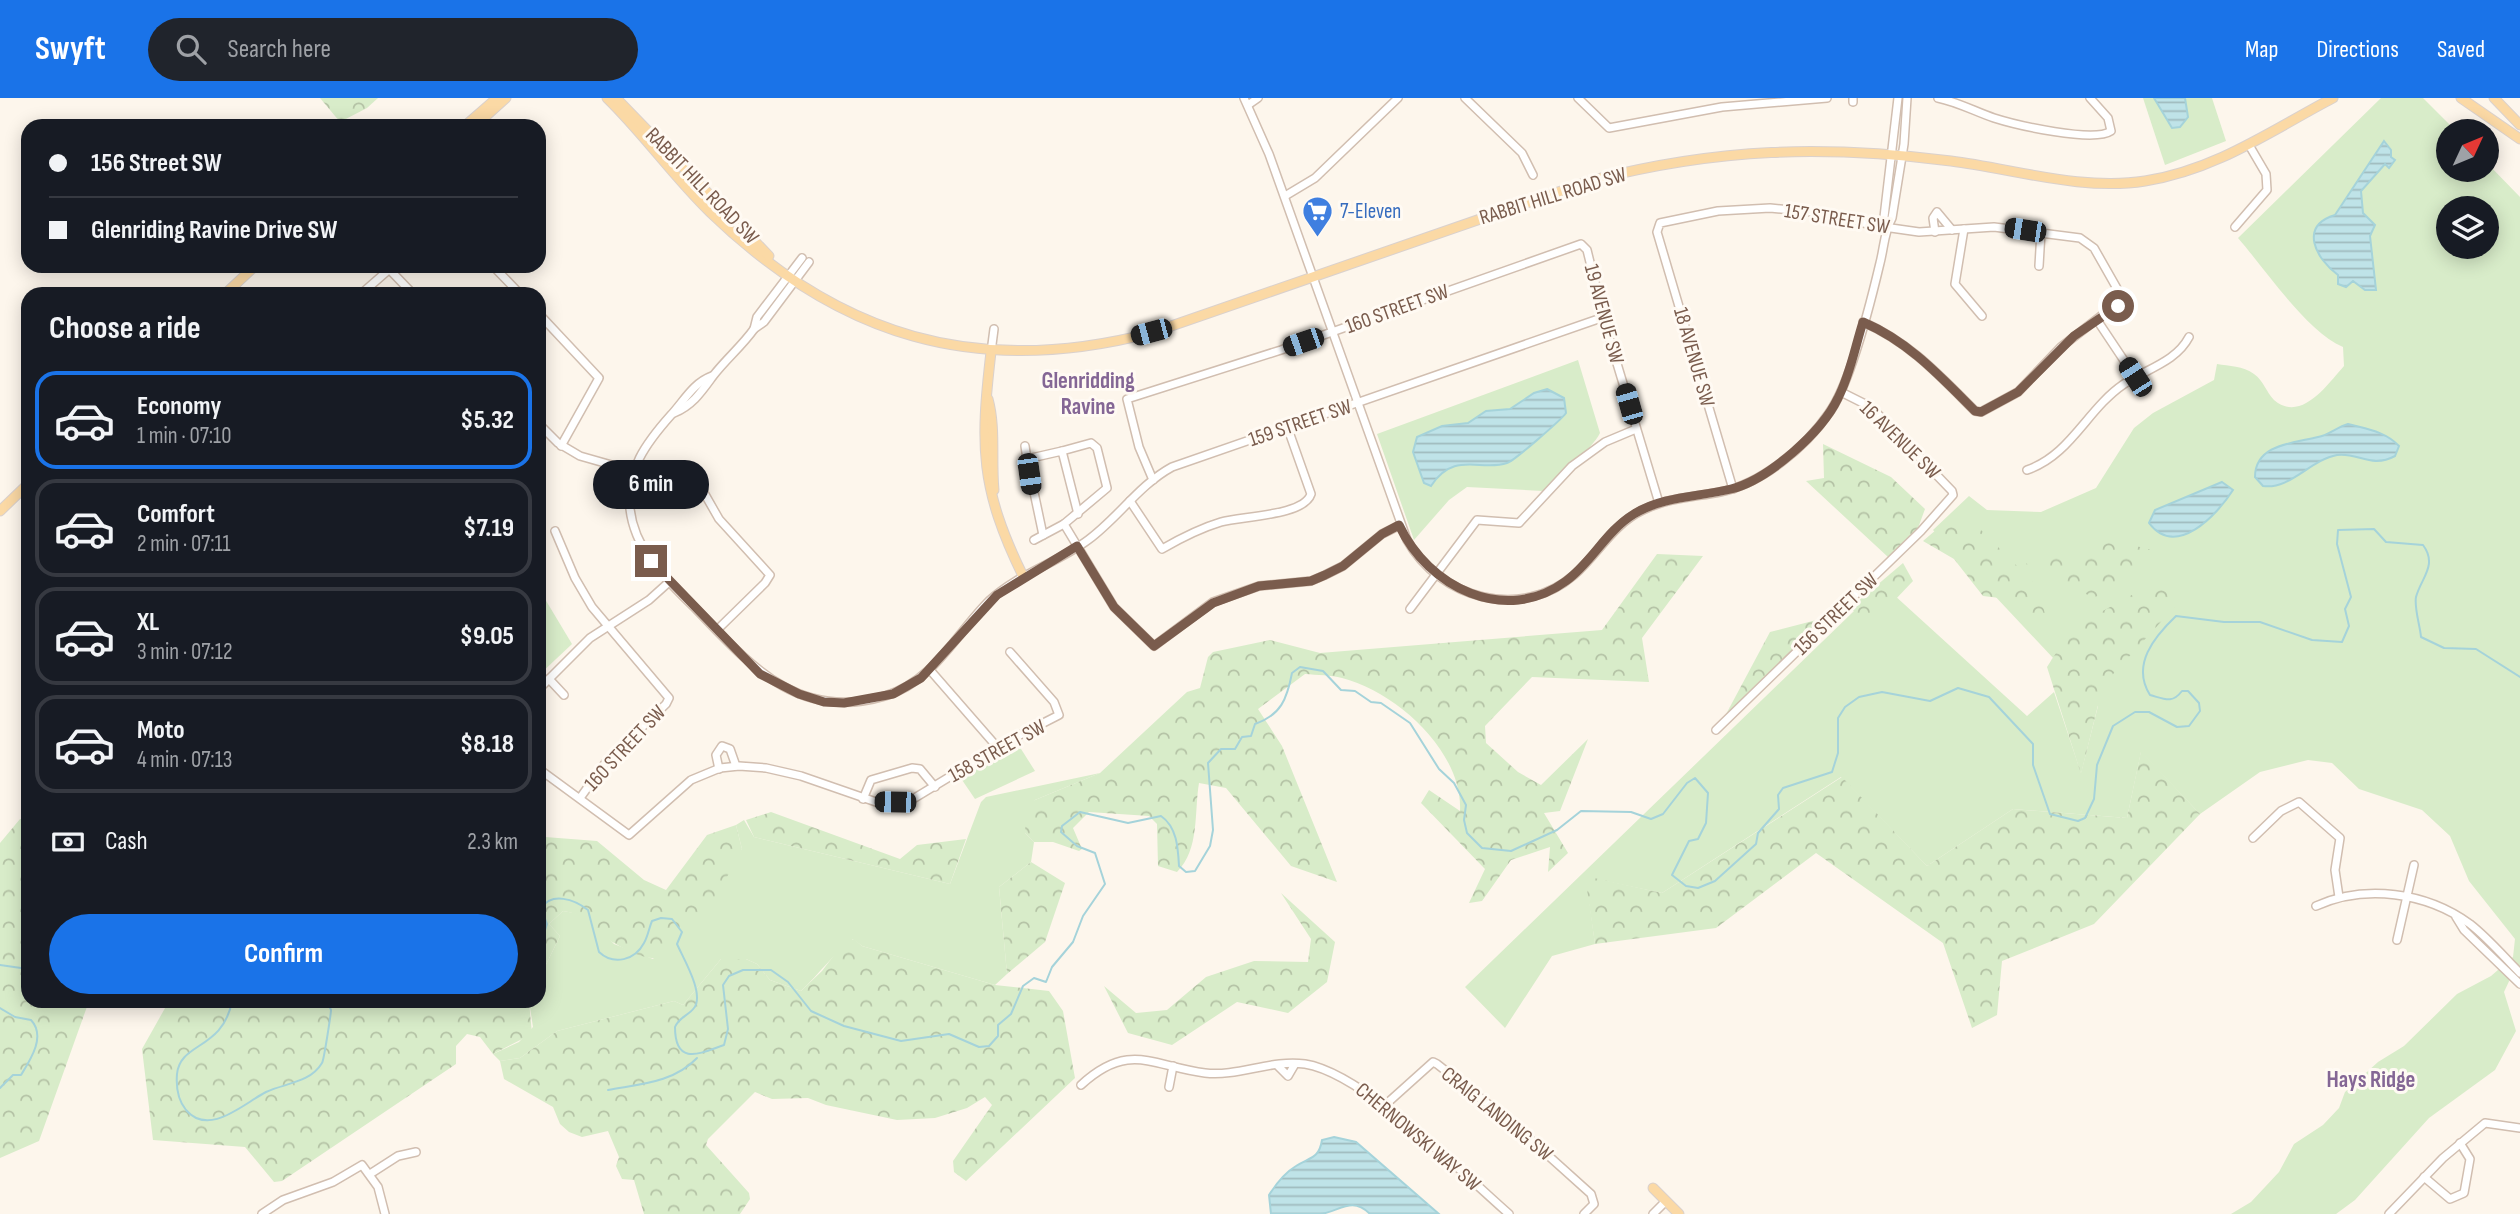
<!DOCTYPE html>
<meta charset="utf-8">
<style>
body{margin:0;font-family:"Sofia Sans Condensed",sans-serif;background:#20242c;color:#f1f3f6;height:100vh;display:flex;flex-direction:column;font-size:26px;white-space:nowrap}
*{box-sizing:border-box;margin:0}
p{font-size:23px;color:#9ea1a6}
.icon{flex:none;width:38px;height:38px;fill:none;stroke:currentColor;stroke-width:2;stroke-linecap:round;stroke-linejoin:round}
.map{position:relative;flex:1;overflow:hidden}
.sheet{position:absolute;left:21px;top:189px;width:525px;height:721px;display:flex;flex-direction:column;background:#171b24;border-radius:21px;box-shadow:0 4px 18px #0003}
.sheet>*{flex:none}
.hud{position:absolute;left:21px;top:21px;width:525px;height:154px;border-radius:21px;box-shadow:0 4px 18px #0003;display:grid;align-content:center;height:154px;padding:0 28px;background:#171b24}
.needle{width:46px;rotate:46deg}
.fabs{position:absolute;left:2436px;top:21px;display:grid;gap:14px}
.fabs a{display:grid;place-items:center;width:63px;height:63px;border-radius:50%;background:#171b24;box-shadow:0 4px 18px #0003;font-size:35px}
.end{position:absolute;width:32px;height:32px;margin:-16px;border:9px solid #7a5c4d;background:#fff;box-shadow:0 0 0 4px #fff}
.from{border-radius:50%}
.bubble{position:absolute;height:49px;border-radius:24px;background:#171b24;box-shadow:0 4px 18px #0003;font-size:23px;font-weight:700;line-height:49px;text-align:center}
.car{position:absolute;width:21px;height:42px;margin:-21px -10px;border-radius:9px;box-shadow:0 0 5px 2px #0007;background:linear-gradient(#222 24%,#8ab4d8 0 40%,#222 0 76%,#8ab4d8 0 86%,#222 0)}
.hud b{display:flex;align-items:center;gap:24px;height:66px;font-size:26px}
.hud b+b{border-top:2px solid #363941}
.hud i{width:18px;height:18px;background:#f1f3f6}
ul{padding:0;list-style:none}
li{display:flex;align-items:center;gap:21px;height:98px;margin:0 14px 10px;padding:0 14px;border:4px solid #363941;border-radius:21px}
li div{flex:1}
li b{display:block;font-size:26px}
li em{font-style:normal;font-weight:700}
li.active{border-color:#1a73e8}
li>.icon{width:63px;height:63px;stroke-width:1.5}
h2{padding:0 28px;font-size:32px;line-height:84px}
.pay{display:flex;align-items:center;gap:18px;height:77px;padding:0 28px;font-size:26px}
.pay p{margin-inline-start:auto}
.cta{display:flex;gap:14px;margin-top:auto;padding:14px 28px}
.cta a{flex:1;height:80px;border-radius:42px;background:#1a73e8;color:#fff;font-size:28px;font-weight:700;line-height:80px;text-align:center}
header{display:flex;align-items:center;gap:42px;box-sizing:border-box;height:98px;padding:0 35px;background:#1a73e8;color:#fff}
header strong{font-size:33px}
nav{display:flex;gap:38px;margin-inline-start:auto;font-size:24px}
.search{width:490px;height:63px;background:#20242c;display:flex;align-items:center;gap:18px;box-sizing:border-box;padding:0 24px;border-radius:38px;color:#9ea1a6;font-size:26px}
.map>svg:first-child{display:block}
</style>
<header>
<strong>Swyft</strong>
<div class="search"><svg class="icon" aria-label="search" viewBox="0 0 24 24"><circle cx="10" cy="10" r="6"/><path d="M15 15l6 6"/></svg>Search here</div>
<nav><a>Map</a><a>Directions</a><a>Saved</a></nav>
</header>
<div class="map">
<svg width="2520" height="1116" viewBox="0 0 2520 1116">
<defs>
<pattern id="forest-crowns" width="20" height="18" patternUnits="userSpaceOnUse" patternTransform="scale(1.75)"><rect width="20" height="18" fill="#d8ecc9"/><path d="M2 6a3 3 0 1 1 6 0M12 15a3 3 0 1 1 6 0" fill="none" stroke="#b4c2a5"/></pattern>
<pattern id="water-rules" width="6" height="5" patternUnits="userSpaceOnUse" patternTransform="scale(1.75)"><rect width="6" height="5" fill="#bfe3e8"/><path d="M0 2.5h6" fill="none" stroke="#a0bbbe"/></pattern>
</defs>
<rect width="100%" height="100%" fill="#fdf6ec"/>
<g fill="#d8ecc9" fill-rule="evenodd">
<polygon points="2143,0 2212,0 2226,43 2165,67"/>
<path d="M2381 0H2423L2456 33H2448V72H2487V65L2520 99V872L2512 877 2504 894 2516 933 2495 972 2429 1020 2355 1102 2336 1116H2231L2251 1104 2279 1074 2294 1046 2323 1027 2339 1010 2345 994 2378 964 2404 948 2457 896 2491 878 2513 859 2515 841 2469 783 2450 738 2422 712 2359 691 2332 665 2308 662 2260 674 2200 716 2141 654 2127 720 2013 711 1927 768 1841 679 1662 795 1586 779 1595 846 1552 858 1505 930 1465 889 1882 486 2027 618 2054 594 2081 675 2098 608 1933 432 1969 398 1987 412 2041 414 2096 390 2134 330 2153 315 2214 282 2217 266C2229 268 2243 268 2254 276 2264 283 2266 294 2274 302 2301 325 2327 287 2344 268L2343 249C2306 233 2266 172 2238 140ZM2448 110H2487V149H2448Z"/>
<path d="M1578 262 1600 335C1591 353 1559 375 1543 393L1467 389 1449 402 1414 442 1377 336Z"/>
<polygon points="539,491 572,546 539,577"/>
<polygon points="1016,643 1035,673 975,701 960,679"/>
<path d="M1100 675 1035 702 1025 735 1034 744 1031 764 999 789 1007 876 995 887 862 848 853 841C833 856 820 875 801 893L770 882 757 866 746 861H721L683 907 674 903 557 933 520 960 500 963 493 956 519 944 533 929 529 903H539V881L560 838 549 826 563 813 586 817 614 846 653 861 742 751 736 727 744 722 754 739 950 786 981 704 986 699Z"/>
</g>
<g fill="url(#forest-crowns)">
<polygon points="320,0 378,0 367,10 340,24"/>
<polygon points="1823,346 1891,379 1925,411 1918,430 1888,459 1806,383 1824,380"/>
<polygon points="1950,420 1972,423 2036,487 2051,534 2008,501 1983,498 1954,461 1923,443"/>
<polygon points="2112,442 2164,455 2094,500 2026,466 2048,451 2070,465"/>
<path d="M1657 456 1703 458 1642 540 1649 584 1532 579 1485 628 1486 645 1518 674 1541 687 1588 641 1560 713 1544 715 1568 755 1548 774 1550 749 1511 762 1482 803 1469 805 1485 771 1421 705 1429 692 1460 713C1463 654 1397 594 1342 580 1331 577 1317 577 1305 576L1258 611 1282 648 1337 784 1291 768 1226 690 1199 685C1194 714 1200 751 1177 774L1158 768 1157 726 1149 718 1089 714 1073 730 1082 751 1079 753 1053 744H1034L1025 735 1026 711 1035 702 1100 675 1187 594 1200 590 1208 559 1213 554 1270 542 1320 555 1602 532Z"/>
<polygon points="1903,465 1913,483 1875,523 1849,511"/>
<polygon points="2159,482 2181,502 2103,587 2081,676 2047,569 2072,530"/>
<polygon points="1828,519 1724,620 1770,534"/>
<polygon points="2141,653 2200,716 2094,826 2002,863 1997,917 1972,930 1943,845 1816,755 1716,830 1595,846 1585,778 1662,795 1842,679 1927,768 2013,711 2127,720"/>
<polygon points="771,714 900,761 917,747 966,741 950,786 754,739 746,722"/>
<polygon points="20,721 28,721 28,903 89,903 39,1043 0,1060 0,745"/>
<path d="M736 727 742 751C727 779 689 855 657 860 646 862 626 852 616 846 590 832 601 820 563 813L549 826 560 838 539 881V735L545 739 597 743 644 782 666 792 707 737Z"/>
<polygon points="1031,764 1065,785 1045,844 1007,876 999,789"/>
<polygon points="1281,795 1335,844 1327,884 1288,915 1237,904 1172,947 1128,935 1104,888 1136,915 1167,912 1206,879 1254,863 1308,864 1311,841"/>
<polygon points="854,841 862,848 995,887 1049,893 1063,913 1075,980 966,1083 954,1074 953,1063 992,1007 985,999 967,1010 935,1020 897,1022 826,1007 808,1000 772,1001 755,994 708,1041 706,1047 749,1095 750,1101 740,1116 644,1116 634,1082 622,1081 616,1068 619,1059 608,1033 582,1039 569,1034 560,1026 553,1009 504,981 500,963 520,960 557,933 674,903 683,907 721,861 746,861 757,866 770,882 801,893 822,873 844,844"/>
<polygon points="169,903 529,903 532,936 493,956 480,939 467,936 456,948 456,966 282,1083 274,1084 245,1049 153,1042 142,951"/>
</g>
<g fill="url(#water-rules)" stroke="#a5d3da" stroke-width="2">
<polygon points="2154,0 2185,0 2188,19 2180,29 2172,30"/>
<path d="M2384 43 2391 52V59L2395 62 2389 70 2385 66 2361 93 2363 115 2375 127 2370 138 2376 192H2365L2353 183 2346 189 2338 186V177C2315 160 2299 128 2335 117Z"/>
<path d="M1547 291 1564 300 1566 315C1561 322 1514 363 1507 365 1481 374 1454 352 1431 388L1424 385 1413 354 1417 339 1442 328 1468 325 1486 313 1510 311 1534 295Z"/>
<path d="M2348 326C2366 331 2385 333 2399 348L2395 358C2371 371 2358 354 2337 357 2310 362 2290 392 2263 388L2255 379C2255 346 2294 345 2318 339 2329 337 2337 329 2348 326Z"/>
<path d="M2222 384 2233 392C2217 417 2176 461 2149 425L2155 412Z"/>
<path d="M1334 1039 1356 1044 1439 1116H1370C1352 1098 1340 1113 1321 1116 1305 1116 1287 1116 1271 1116L1269 1097C1276 1086 1284 1075 1296 1068 1310 1059 1319 1061 1322 1042Z"/>
</g>
<g fill="none" stroke-linecap="round" stroke-linejoin="round">
<g stroke="#a5d3da" stroke-width="2">
<path d="M539 851 547 826 541 810C552 794 574 801 588 812L599 854C614 868 635 862 644 845 648 838 649 830 652 823L661 820 672 821 682 834 677 846C683 860 705 896 694 910 688 918 679 919 675 929 675 969 701 955 724 947L728 931 723 887 729 878 743 872H771L788 884 811 913 844 928 901 943 949 936 979 949 989 948 998 938V927L1011 916 1023 888 1034 880 1046 884 1052 869 1073 844 1083 818 1105 786 1095 755 1077 748 1061 734 1062 728 1080 714 1128 725 1161 718C1177 729 1178 750 1179 768L1186 774 1195 773 1210 748 1213 732 1208 665 1221 651H1235L1242 639 1251 638 1255 626C1281 617 1287 601 1292 575L1300 569 1323 573 1341 592 1355 593 1371 604 1381 605 1410 625 1439 671 1454 685 1466 707 1464 722 1467 735 1482 750 1511 753 1557 732 1581 713 1631 714 1651 721 1663 716 1687 685 1695 680 1708 695 1706 725 1698 741 1689 743 1672 777 1686 788 1698 790 1715 783 1756 746 1758 735 1779 711 1778 697 1783 690 1832 674 1838 655V620L1845 609 1859 599 1882 594 1930 603 1958 590 1989 599 2033 646V667L2050 716 2078 723 2085 720 2094 701 2097 667 2113 628 2135 614H2149L2177 629 2189 628 2200 613 2199 605 2188 593H2182C2172 606 2165 601 2150 597 2131 567 2154 539 2176 518L2224 524H2260L2312 542 2342 544 2349 528 2345 511 2351 499 2337 446 2338 432 2374 431 2386 444 2423 447C2438 467 2421 480 2416 499 2414 510 2420 527 2421 539L2444 550 2476 551 2520 579"/>
<polyline points="0,867 28,871"/>
<path d="M232 903C223 952 180 944 177 976 176 988 178 1002 186 1012 209 1039 243 1006 266 994 285 985 310 985 322 965 324 962 331 915 331 912 330 909 327 906 326 903"/>
<path d="M0 910 15 919 31 922C46 938 31 961 21 977H13L0 990"/>
<path d="M608 992C640 986 673 985 697 960"/>
</g>
<defs>
<g id="minor">
<path d="M1244 0 1269 56 1407 442C1440 501 1521 523 1574 477 1598 456 1613 426 1643 412 1667 400 1694 399 1720 394 1761 386 1805 350 1829 315 1850 286 1871 203 1880 165 1884 150 1884 134 1892 120L1904 46 1907 0"/>
<polyline points="1465,0 1522,55 1533,77"/>
<polyline points="1578,0 1609,30 1722,9 1827,0"/>
<polyline points="1853,0 1853,4"/>
<path d="M1938 0C1958 4 1976 14 1994 20 2016 27 2094 45 2111 33L2108 20 2090 0"/>
<polyline points="1248,7 1258,0"/>
<polyline points="1285,98 1315,80 1398,0"/>
<polyline points="1887,129 1884,119 1898,0"/>
<polyline points="2235,129 2267,92 2266,76 2249,47"/>
<polyline points="1964,131 1955,186 1982,218"/>
<polyline points="1935,134 1933,120 1937,114 1952,132"/>
<polyline points="802,160 757,219 754,231 764,224 809,164"/>
<polyline points="493,168 520,196"/>
<polyline points="2039,168 2041,134"/>
<polyline points="389,171 413,196"/>
<polyline points="361,196 393,168"/>
<polyline points="539,216 599,280 561,348"/>
<polyline points="2097,222 2135,279"/>
<polyline points="991,254 994,231"/>
<path d="M712 278C693 285 684 303 671 317 646 345 626 372 630 411 635 454 667 482 696 511 750 567 798 624 885 598 934 583 955 537 989 503 1018 476 1057 465 1088 442 1118 420 1139 387 1172 369L1604 219"/>
<path d="M674 315C693 307 702 293 713 278 726 261 742 248 754 231"/>
<polyline points="539,326 558,345 580,358 703,393 719,421 770,477 765,485 717,532"/>
<polyline points="1025,348 1027,361"/>
<polyline points="1062,353 1091,345 1097,350 1107,390 1064,426 1114,509 1154,548 1213,504 1259,488 1311,483 1325,477 1343,468 1382,436 1400,427"/>
<path d="M2027 372C2071 357 2087 311 2124 286 2146 271 2176 264 2189 239"/>
<polyline points="1153,382 1139,349 1127,301 1281,252 1581,146 1587,152 1606,229 1659,405"/>
<path d="M1733 391 1657 134 1660 125 1718 113 1770 110 1833 116 1870 127 1919 134 1994 129 2080 140 2094 150 2123 201 2061 249 2018 294 1981 314 1975 313C1939 277 1909 244 1863 224"/>
<path d="M1130 403 1162 451C1181 440 1201 430 1221 424 1242 418 1304 418 1311 396L1288 331"/>
<polyline points="555,433 575,480 592,509 669,600 666,606 606,664 580,700"/>
<polyline points="1043,437 1027,361 1062,353 1078,416"/>
<polyline points="1034,442 1064,426"/>
<polyline points="1410,511 1477,422 1519,425 1572,368 1605,344 1636,331"/>
<polyline points="930,572 998,650"/>
<polyline points="549,581 564,597"/>
<polyline points="539,591 590,540 649,502 669,484"/>
<polyline points="1716,632 1921,433 1953,397 1952,393 1871,309 1841,294"/>
<polyline points="539,671 629,737 691,682 720,670 739,668 766,670 801,678 876,704 913,701 1012,641 1059,617 1054,604 1010,554"/>
<polyline points="719,671 716,657 722,648 730,651 736,668"/>
<polyline points="863,701 871,682 912,670 920,671 935,689"/>
<polyline points="2253,740 2281,713 2299,704 2340,740 2335,772 2339,799"/>
<path d="M2316 808C2365 786 2426 794 2470 826 2488 840 2504 859 2520 875"/>
<polyline points="2456,819 2464,832 2520,886"/>
<polyline points="2397,842 2414,767"/>
<polyline points="1278,968 1288,978 1295,966"/>
<path d="M1081 987C1129 943 1152 968 1205 975 1238 979 1272 961 1305 966 1363 975 1462 1075 1509 1116"/>
<polyline points="1169,989 1173,968"/>
<polyline points="1384,1008 1433,964 1437,966 1511,1024 1591,1096 1594,1106 1584,1116"/>
<polyline points="370,1076 398,1058 416,1054"/>
<polyline points="2424,1079 2450,1101 2464,1095 2470,1061 2460,1045"/>
<polyline points="262,1116 283,1102 333,1084 362,1067 378,1089 385,1116"/>
<polyline points="1653,1116 1666,1103"/>
<polyline points="2389,1116 2443,1060 2485,1025 2520,1030"/>
</g>
<g id="major">
<path d="M607 0C644 36 673 78 710 114 839 239 977 280 1151 235L1593 82C1719 50 1823 47 1951 63 2014 71 2082 93 2145 83 2216 72 2272 32 2333 0"/>
<polyline points="616,0 769,158"/>
<polyline points="2461,0 2520,41"/>
<polyline points="2494,0 2520,27"/>
<polyline points="465,28 497,0"/>
<polyline points="475,28 506,0"/>
<polyline points="225,196 255,168"/>
<path d="M991 254C980 348 980 390 1023 478"/>
<path d="M988 301C996 330 991 362 994 392"/>
<polyline points="0,413 28,386"/>
<polyline points="1653,1090 1679,1116"/>
</g>
</defs>
<use href="#minor" stroke="#d1beb0" stroke-width="10"/>
<use href="#major" stroke="#dad1cd" stroke-width="11"/>
<use href="#minor" stroke="#fff" stroke-width="7"/>
<use href="#major" stroke="#fbd9a5" stroke-width="9"/>
</g>
<g fill="none" stroke-linecap="round" stroke-linejoin="round">
<path stroke="#7a5c4d" stroke-width="9" d="M651 463 760 576 799 596 824 604 844 605 893 596 921 580 997 497 1077 448 1114 509 1154 548 1213 505 1259 488 1311 483 1325 477 1343 468 1382 436 1399 427C1428 489 1505 528 1566 483 1592 464 1606 433 1634 416 1663 398 1699 399 1731 391 1768 382 1822 334 1838 300 1850 277 1855 249 1863 224 1909 244 1939 277 1975 313L1981 314 2018 294 2074 238 2118 208"/>
</g>
<defs>
<symbol id="supermarket-pin" viewBox="-11 -11 22 30"><path d="M0 17L-7.5 6A9.5 9.5 0 1 1 7.5 6Z" fill="#3f7fe0" stroke="#fffaf3"/><path d="M-6-5.5h2.5l.6 2H6L4.5 2H-2.5L-4.4-4H-6ZM-1.5 3.2a1.3 1.3 0 1 0 .1 0ZM3 3.2a1.3 1.3 0 1 0 .1 0Z" fill="#fff"/></symbol>
</defs>
<g fill-rule="evenodd">
<use href="#supermarket-pin" x="1300" y="96" width="35" height="47"/>
</g>
<g text-anchor="middle" dominant-baseline="central" stroke-width="6" stroke-linejoin="round" paint-order="stroke">
<g font-size="21" fill="#7a5c4d" stroke="#fffaf3">
<text transform="translate(702 88) rotate(46)">RABBIT HILL ROAD SW</text>
<text transform="translate(1553 98) rotate(-17)">RABBIT HILL ROAD SW</text>
<text transform="translate(1837 121) rotate(9)">157 STREET SW</text>
<text transform="translate(1397 211) rotate(-20)">160 STREET SW</text>
<text transform="translate(1604 216) rotate(75)">19 AVENUE SW</text>
<text transform="translate(1694 259) rotate(74)">18 AVENUE SW</text>
<text transform="translate(1300 325) rotate(-19)">159 STREET SW</text>
<text transform="translate(1900 342) rotate(44)">16 AVENUE SW</text>
<text transform="translate(1836 516) rotate(-44)">156 STREET SW</text>
<text transform="translate(625 650) rotate(-47)">160 STREET SW</text>
<text transform="translate(997 653) rotate(-29)">158 STREET SW</text>
<text transform="translate(1497 1016) rotate(39)">CRAIG LANDING SW</text>
<text transform="translate(1418 1039) rotate(40)">CHERNOWSKI WAY SW</text>
</g>
<g font-size="21" fill="#366cbe" stroke="#fffaf3" text-anchor="start">
<text x="1340" y="113">7-Eleven</text>
</g>
<g font-size="23" font-weight="bold" fill="#846695" stroke="#fffaf3">
<text x="1088" y="283">Glenridding<tspan x="1088" dy="26">Ravine</tspan></text>
<text x="2371" y="982">Hays Ridge</text>
</g>
</g>
</svg>
<div class="fabs">
<a><svg class="needle" viewBox="-14 -14 28 28"><path d="M0-13l5 13h-10z" fill="#e53935"/><path d="M0 13l5-13h-10z" fill="#9ea1a6"/></svg></a>
<a><svg class="icon" aria-label="layers" viewBox="0 0 24 24"><path d="M12 4l9 5-9 5-9-5zM3 14l9 5 9-5"/></svg></a>
</div>
<i class="end from" style="left:2118px;top:208px"></i>
<i class="end" style="left:651px;top:463px"></i>
<div class="bubble" style="left:593px;top:362px;width:116px">6 min</div>
<i class="car" style="left:2025px;top:132px;rotate:279deg"></i>
<i class="car" style="left:1151px;top:234px;rotate:255deg"></i>
<i class="car" style="left:1303px;top:244px;rotate:251deg"></i>
<i class="car" style="left:2135px;top:279px;rotate:327deg"></i>
<i class="car" style="left:1629px;top:306px;rotate:344deg"></i>
<i class="car" style="left:1029px;top:376px;rotate:172deg"></i>
<i class="car" style="left:895px;top:704px;rotate:271deg"></i>
<div class="hud">
<b><i class="from"></i>156 Street SW</b>
<b><i></i>Glenriding Ravine Drive SW</b>
</div>
<section class="sheet">
<h2>Choose a ride</h2>
<ul>
<li class="active"><svg class="icon" aria-label="car" viewBox="0 0 24 24"><path d="M5 17H2v-5l4-1 3-4h7l3 4 3 1v5h-3M9 17h6M6 11h13"/><circle cx="7" cy="17" r="2"/><circle cx="17" cy="17" r="2"/></svg><div><b>Economy</b><p>1 min · 07:10</p></div><em>$5.32</em></li>
<li><svg class="icon" aria-label="car" viewBox="0 0 24 24"><path d="M5 17H2v-5l4-1 3-4h7l3 4 3 1v5h-3M9 17h6M6 11h13"/><circle cx="7" cy="17" r="2"/><circle cx="17" cy="17" r="2"/></svg><div><b>Comfort</b><p>2 min · 07:11</p></div><em>$7.19</em></li>
<li><svg class="icon" aria-label="car" viewBox="0 0 24 24"><path d="M5 17H2v-5l4-1 3-4h7l3 4 3 1v5h-3M9 17h6M6 11h13"/><circle cx="7" cy="17" r="2"/><circle cx="17" cy="17" r="2"/></svg><div><b>XL</b><p>3 min · 07:12</p></div><em>$9.05</em></li>
<li><svg class="icon" aria-label="car" viewBox="0 0 24 24"><path d="M5 17H2v-5l4-1 3-4h7l3 4 3 1v5h-3M9 17h6M6 11h13"/><circle cx="7" cy="17" r="2"/><circle cx="17" cy="17" r="2"/></svg><div><b>Moto</b><p>4 min · 07:13</p></div><em>$8.18</em></li>
</ul>
<div class="pay"><svg class="icon" aria-label="cash" viewBox="0 0 24 24"><path d="M3 7h18v10H3z"/><circle cx="12" cy="12" r="2"/></svg>Cash<p>2.3 km</p></div>
<div class="cta"><a>Confirm</a></div>
</section>
</div>
